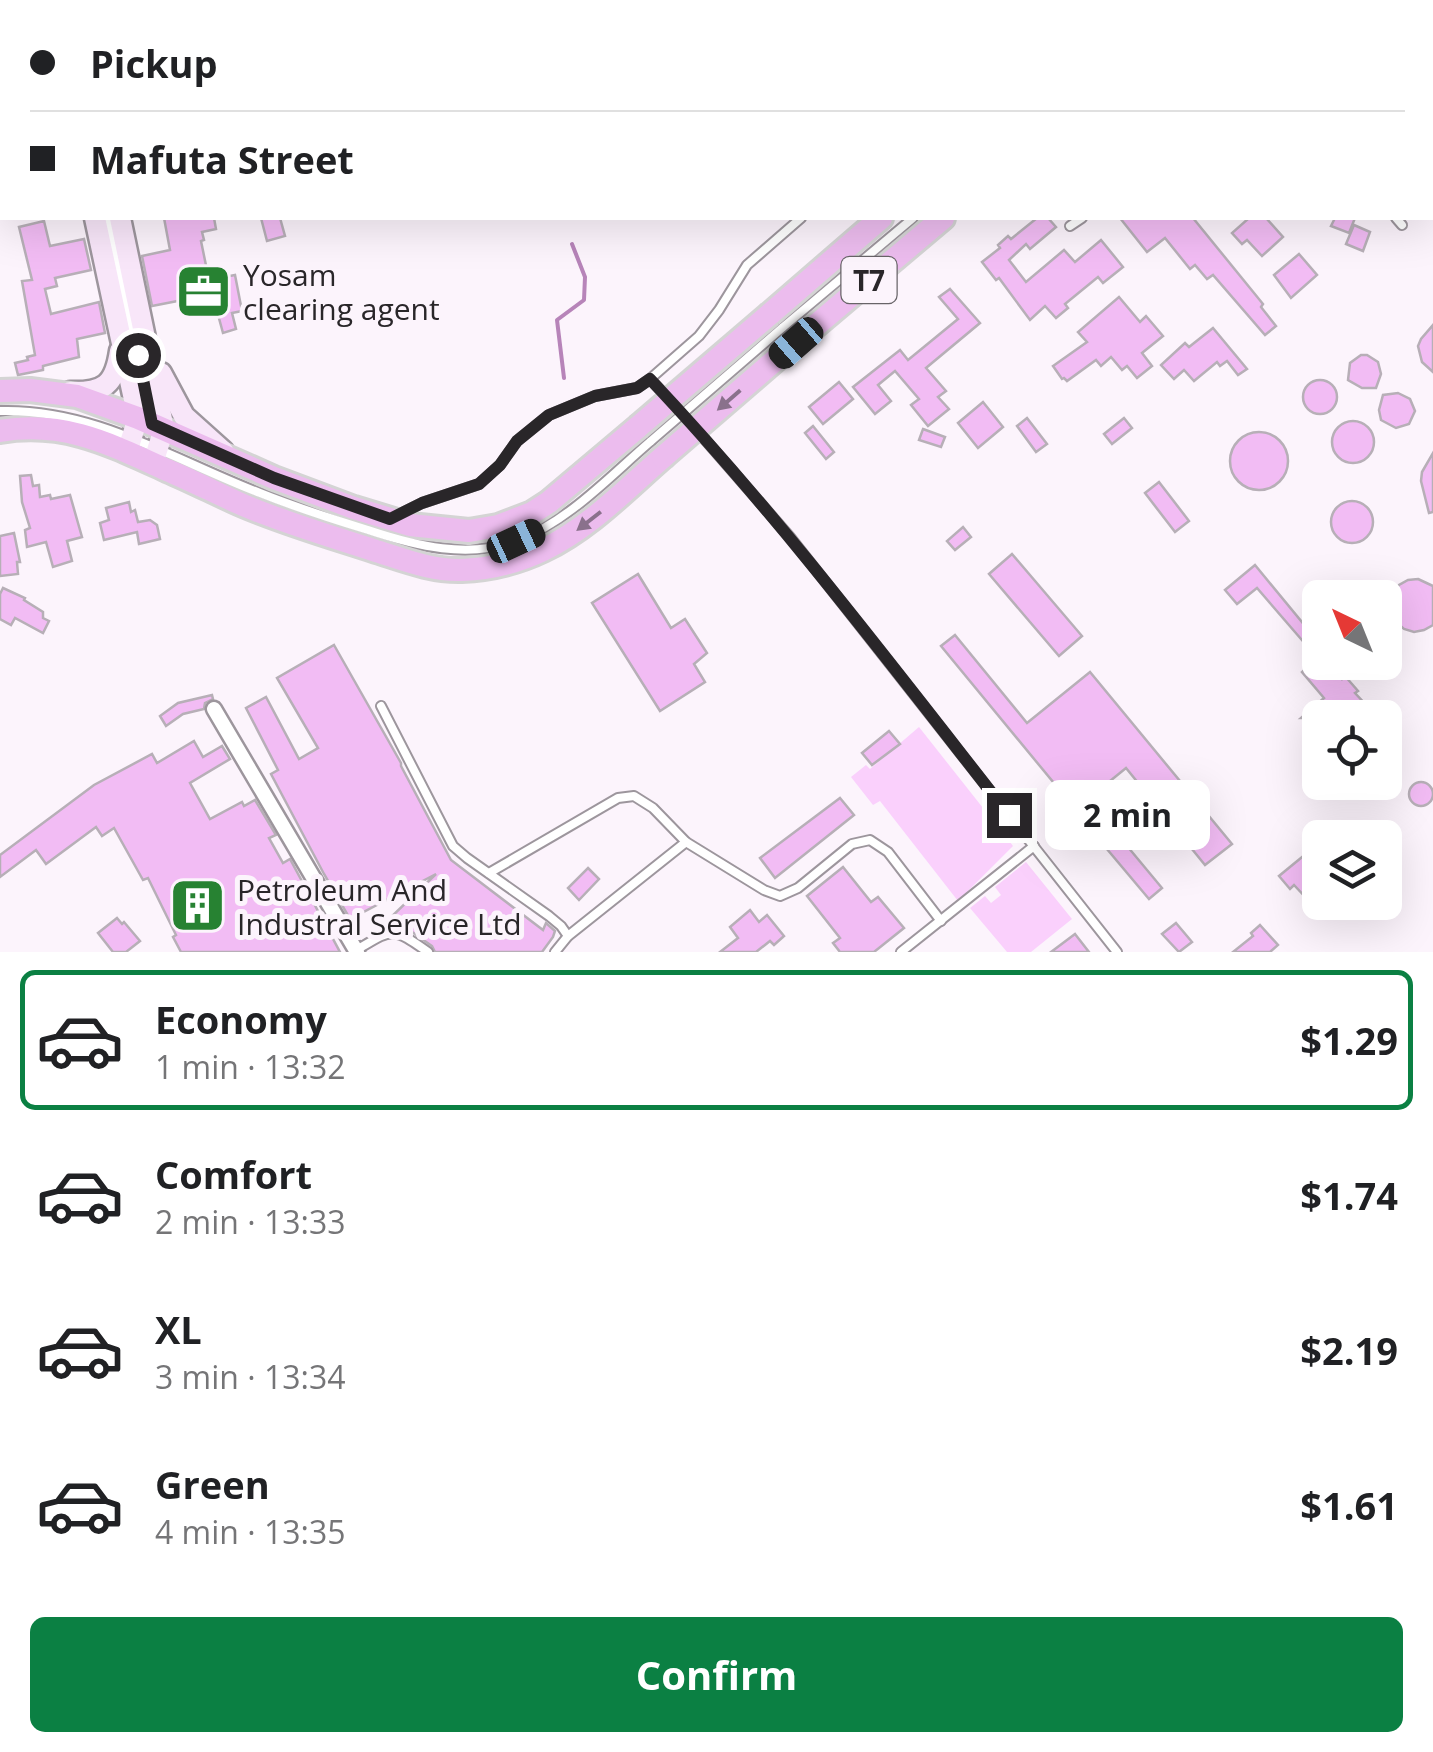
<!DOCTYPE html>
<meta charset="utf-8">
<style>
body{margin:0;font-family:"Open Sans",sans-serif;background:#f2f2f2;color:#202124;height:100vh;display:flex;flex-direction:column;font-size:38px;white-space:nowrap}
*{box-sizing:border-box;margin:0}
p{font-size:32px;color:#757577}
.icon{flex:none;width:55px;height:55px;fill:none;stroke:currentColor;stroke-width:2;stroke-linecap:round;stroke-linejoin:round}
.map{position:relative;height:952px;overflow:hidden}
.side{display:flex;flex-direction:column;background:#fff;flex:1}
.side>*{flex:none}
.banner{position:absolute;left:0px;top:0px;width:1435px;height:220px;box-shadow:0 10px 40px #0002;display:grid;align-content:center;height:220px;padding:0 30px;background:#fff}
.needle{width:65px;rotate:317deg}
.fabs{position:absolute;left:1302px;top:580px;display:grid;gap:20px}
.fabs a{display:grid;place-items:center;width:100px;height:100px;border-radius:15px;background:#fff;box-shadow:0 10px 40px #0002;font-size:50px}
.end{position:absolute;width:45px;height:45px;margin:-22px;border:12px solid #292629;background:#fff;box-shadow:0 0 0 5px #fff}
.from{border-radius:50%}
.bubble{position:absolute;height:70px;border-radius:15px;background:#fff;box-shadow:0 10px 40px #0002;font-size:32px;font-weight:700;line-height:70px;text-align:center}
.car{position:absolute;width:30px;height:60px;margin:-30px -15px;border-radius:12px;box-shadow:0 0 8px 2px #0007;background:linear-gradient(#222 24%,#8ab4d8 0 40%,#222 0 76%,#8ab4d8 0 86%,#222 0)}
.banner b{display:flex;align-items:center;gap:35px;height:95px;font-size:38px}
.banner b+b{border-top:2px solid #e0e0e0}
.banner i{width:25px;height:25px;background:#202124}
ul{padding:18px 0 0;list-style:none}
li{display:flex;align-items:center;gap:30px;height:140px;margin:0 20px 15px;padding:0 10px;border:5px solid transparent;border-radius:15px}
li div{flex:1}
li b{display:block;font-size:38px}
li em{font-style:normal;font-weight:700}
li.selected{border-color:#0b8043}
li>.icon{width:90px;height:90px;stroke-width:1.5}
.button{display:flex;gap:20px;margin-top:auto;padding:20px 30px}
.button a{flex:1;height:115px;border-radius:15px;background:#0b8043;color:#fff;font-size:40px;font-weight:700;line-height:115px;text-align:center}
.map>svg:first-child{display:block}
</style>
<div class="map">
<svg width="1433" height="952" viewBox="0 0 1433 952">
<rect width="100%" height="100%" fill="#fcf4fc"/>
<g fill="#fad0fc">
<polygon points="919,727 1013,846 958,901 880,801 873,805 851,777 866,765 870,769"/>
<polygon points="1026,862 1072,919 1031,952 1007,952 970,908 985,896 991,903 1001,895 995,887"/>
</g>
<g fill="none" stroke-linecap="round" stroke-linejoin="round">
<g stroke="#b784b9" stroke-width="4">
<polyline points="556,2 561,0"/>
<polyline points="564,378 557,320 584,300 585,277 572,244"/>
</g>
</g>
<g fill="#f2bcf4" stroke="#b7afb7" stroke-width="2.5">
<polygon points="164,218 214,218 216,229 202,232 204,240 201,241 209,280 235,275 242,311 232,313 236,329 223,333 214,300 199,303 198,297 152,306 142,256 170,250"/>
<polygon points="261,218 280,218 285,236 267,241"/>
<polygon points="1037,218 1048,218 1056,227 1030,249 1026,244 1009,260 1026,282 1064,250 1075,262 1101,240 1123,267 1103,283 1098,277 1065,304 1068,308 1056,318 1045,306 1030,320 999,278 996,280 982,262 1000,248 998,245 1008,236 1011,239"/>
<polygon points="1120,218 1193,218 1263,304 1261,307 1276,326 1265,335 1213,275 1207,279 1195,265 1190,269 1165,238 1147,252"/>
<polygon points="1249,218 1266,218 1283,237 1262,256 1247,240 1242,244 1232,233"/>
<polygon points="1335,218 1355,218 1349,233 1331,226"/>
<polygon points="44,221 50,246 84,239 91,270 55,278 57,286 45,289 51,314 99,302 105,333 77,339 79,357 43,366 43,370 18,375 15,363 28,360 27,357 35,355 22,281 32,280 19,227"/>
<polygon points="1354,225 1370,232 1363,251 1346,244"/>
<polygon points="1299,254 1317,275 1291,298 1274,275"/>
<polygon points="950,289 980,323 926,368 946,391 938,397 949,409 928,426 911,405 919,399 895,371 878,385 891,401 875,414 853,387 900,350 908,360 958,319 939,297"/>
<polygon points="1119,297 1140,322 1146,316 1163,336 1142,353 1152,366 1137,378 1127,366 1122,370 1111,357 1101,366 1096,360 1067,381 1064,378 1062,379 1053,366 1087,342 1078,332"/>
<polygon points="1433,325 1433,372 1422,362 1418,346 1421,339"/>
<polygon points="1213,328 1247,369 1238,375 1227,361 1220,366 1217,362 1194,381 1184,370 1174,379 1161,365 1185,343 1189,347"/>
<polygon points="1361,355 1367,355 1378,362 1381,374 1376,388 1362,388 1348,380 1350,363"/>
<circle cx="1320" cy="397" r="17"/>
<polygon points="839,382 853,399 823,424 809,407"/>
<polygon points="1398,393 1410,399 1415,411 1409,424 1396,428 1381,420 1379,410 1383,395"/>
<polygon points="983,402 1003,427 978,448 958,423"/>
<polygon points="1027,418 1047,444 1036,452 1017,426"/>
<polygon points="1124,418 1132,428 1112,444 1104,434"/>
<circle cx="1353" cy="442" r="21"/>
<polygon points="813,426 834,452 826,459 805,433"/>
<polygon points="923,429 945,437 941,447 919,440"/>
<circle cx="1259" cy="461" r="29"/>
<polygon points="1433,453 1433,512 1429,513 1421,481 1422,472"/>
<polygon points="31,475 33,486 39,485 40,497 50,495 51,499 70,495 82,537 67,541 72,561 53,567 46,542 27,547 25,530 30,528 22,502 20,476"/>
<polygon points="1159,482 1189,521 1175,532 1145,493"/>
<circle cx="1352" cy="522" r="21"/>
<polygon points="129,502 131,512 135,510 138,522 150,520 157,525 160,539 139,544 137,532 104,540 100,523 109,520 106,508"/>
<polygon points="963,527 971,537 955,550 947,541"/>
<polygon points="14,533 20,562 17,562 18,574 0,576 0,536"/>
<polygon points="1012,554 1082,636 1059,656 989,574"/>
<polygon points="1255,565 1320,644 1320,661 1257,588 1237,604 1225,590"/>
<polygon points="638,574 671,628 685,619 707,653 694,664 705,682 660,711 592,603"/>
<polygon points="1418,579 1433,586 1433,625 1424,630 1414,632 1404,629 1396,622 1391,614 1390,603 1393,593 1399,585 1408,580"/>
<polygon points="3,588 25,598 24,600 43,612 43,618 49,621 43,633 15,618 11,625 0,619 0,594"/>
<polygon points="955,635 1027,723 1090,672 1232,844 1205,865 1126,768 1088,799 1162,888 1149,899 1064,798 1055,806 1047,798 1058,788 941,646"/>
<polygon points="334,645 401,763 401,766 451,860 543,930 546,923 555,931 553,937 542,952 435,952 432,946 391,917 436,874 350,919 324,874 271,774 278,770 246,708 266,697 299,759 318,748 277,678"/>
<polygon points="1313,662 1329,662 1342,679 1345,676 1358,691 1355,693 1367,706 1353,718 1320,718 1320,733 1307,718 1301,718 1324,698 1302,672"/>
<polygon points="212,695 213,699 205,703 204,709 183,714 166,726 160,716 178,703"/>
<polygon points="889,731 900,744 872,765 862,753"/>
<polygon points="194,741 203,757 222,746 230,759 190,783 210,819 242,802 244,806 255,800 276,835 269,838 283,863 290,859 340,952 181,952 173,937 176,935 148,878 143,880 114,828 102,836 96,827 46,864 36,850 0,877 0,855 94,785 152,754 157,763"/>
<circle cx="1421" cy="794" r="12"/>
<polygon points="840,798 854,815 775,878 760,858"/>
<polygon points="1307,853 1319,866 1313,871 1320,879 1320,893 1310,902 1294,885 1290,889 1279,876"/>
<polygon points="843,867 871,902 878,897 904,928 874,952 840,952 833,943 840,938 807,896"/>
<polygon points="588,868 599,879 579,900 568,888"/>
<polygon points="750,910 759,922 767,915 784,936 774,945 770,941 756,952 720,952 738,938 730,927"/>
<polygon points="117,918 122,924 124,922 140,941 126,952 113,952 98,933"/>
<polygon points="1176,923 1192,942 1179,952 1162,934"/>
<polygon points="1260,925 1278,945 1270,952 1233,952 1253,936 1251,933"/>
<polygon points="1075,934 1089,952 1051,952"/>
</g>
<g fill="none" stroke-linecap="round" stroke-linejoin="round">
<defs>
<g id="service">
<polyline points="61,0 62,2"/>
<polyline points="989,0 990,2"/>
<polyline points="1356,0 1358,2"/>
<polyline points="304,2 304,0"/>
<polyline points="1050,2 1051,0"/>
<polyline points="1093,2 1094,0"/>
<polyline points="1226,2 1242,0"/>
<polyline points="1432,86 1433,86"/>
<polyline points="108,218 151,420"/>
<polyline points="1396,218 1402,225"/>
<polyline points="1070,226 1082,218"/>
<polyline points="782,328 913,218"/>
<polyline points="650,379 667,397"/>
<path d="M0 411C94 408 174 460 260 493 295 507 332 519 368 530 416 546 468 559 517 541 569 521 610 476 651 441"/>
<polyline points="680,411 790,537 1117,952"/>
<polyline points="400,514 422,503 479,484 500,465 517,441 549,415 595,396 637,388 650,379 699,336 719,310 747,265 801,218"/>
<polyline points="381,706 453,846 467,858 549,916 561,926 568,936"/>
<polyline points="489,873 618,798 634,796 653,808 686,842 764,890 780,896 798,888 852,844 870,840 888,852 941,921"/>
<path d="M355 951C393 928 391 926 428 952"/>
<polyline points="555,952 568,936 686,842"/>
<polyline points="901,952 1034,846"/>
</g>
<polyline id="minor" points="214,709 357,952"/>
<g id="secondary">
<polyline points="47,0 48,2"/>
<polyline points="74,0 74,2"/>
<polyline points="95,218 138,418 127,452"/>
<polyline points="120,218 164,429 153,463"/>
<polyline points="161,373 184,416 223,451"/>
<path d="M70 392C104 393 115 385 120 351"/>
</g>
<g id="trunk">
<polyline points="1072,2 1074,0"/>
<polyline points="1111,2 1113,0"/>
<polyline points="770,314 881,218"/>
<polyline points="795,343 943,218"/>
<polyline points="0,391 30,390 77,396 138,418 274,478 354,508 410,525 469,531 498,526 532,513 549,502 638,427"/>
<path d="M0 431C64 420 110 444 167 470 193 481 218 494 243 505 285 523 330 536 373 550 402 559 431 571 462 570 490 569 518 562 543 550 589 528 625 490 663 457"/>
</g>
</defs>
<use href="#service" stroke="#9d969d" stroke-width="12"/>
<use href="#minor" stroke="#9d969d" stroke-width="19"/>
<use href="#secondary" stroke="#9d969d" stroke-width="25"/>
<use href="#trunk" stroke="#d4d4d4" stroke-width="28"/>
<use href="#service" stroke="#fff" stroke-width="8"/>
<use href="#minor" stroke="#fff" stroke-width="14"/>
<use href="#secondary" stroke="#f8e6f9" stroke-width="20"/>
<use href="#trunk" stroke="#ecbcee" stroke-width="22"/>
<defs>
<polyline id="service-bridge" points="651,441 782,328"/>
<g id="trunk-bridge">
<polyline points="638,427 770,314"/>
<polyline points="663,457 795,343"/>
</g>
</defs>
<use href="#service-bridge" stroke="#9d969d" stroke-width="12" stroke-linecap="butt"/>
<use href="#trunk-bridge" stroke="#d4d4d4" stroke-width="28" stroke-linecap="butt"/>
<use href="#service-bridge" stroke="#fff" stroke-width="8"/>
<use href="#trunk-bridge" stroke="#ecbcee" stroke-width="22"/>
</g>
<defs><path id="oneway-solid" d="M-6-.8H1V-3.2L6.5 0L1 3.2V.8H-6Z" transform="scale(2.5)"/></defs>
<g fill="#8a718c">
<use href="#oneway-solid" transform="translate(729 400) rotate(139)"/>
<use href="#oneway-solid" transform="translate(589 521) rotate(142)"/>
</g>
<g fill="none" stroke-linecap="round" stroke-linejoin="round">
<path stroke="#292629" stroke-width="12" d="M138 355 152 424 274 478 390 519 422 503 479 484 500 465 517 441 549 415 595 396 637 388 650 379C779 516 893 667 1009 815"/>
</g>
<defs>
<symbol id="office-square" viewBox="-11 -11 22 22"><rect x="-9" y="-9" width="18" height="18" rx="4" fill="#278232" stroke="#fcf4fc"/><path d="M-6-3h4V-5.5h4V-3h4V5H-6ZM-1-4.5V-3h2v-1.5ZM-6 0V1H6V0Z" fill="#fff"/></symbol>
<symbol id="building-square" viewBox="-11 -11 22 22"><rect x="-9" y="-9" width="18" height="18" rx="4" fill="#278232" stroke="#fcf4fc"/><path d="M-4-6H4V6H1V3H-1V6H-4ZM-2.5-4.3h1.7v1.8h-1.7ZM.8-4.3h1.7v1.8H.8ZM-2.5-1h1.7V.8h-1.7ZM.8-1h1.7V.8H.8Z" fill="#fff"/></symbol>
</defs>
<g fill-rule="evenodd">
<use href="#office-square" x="172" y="260" width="63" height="63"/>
<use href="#building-square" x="166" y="874" width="63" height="63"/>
</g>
<g text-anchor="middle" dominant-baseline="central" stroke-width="10" stroke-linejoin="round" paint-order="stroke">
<rect fill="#fcf4fc" stroke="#686468" stroke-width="2.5" x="841.5" y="257" width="55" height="46" rx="8"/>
<g font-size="28" font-weight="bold" fill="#292629">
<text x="869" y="280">T7</text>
</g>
<g font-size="30" fill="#292629" stroke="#fcf4fc" text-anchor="start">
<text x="243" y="274">Yosam<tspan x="243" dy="34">clearing agent</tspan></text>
<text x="237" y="889">Petroleum And<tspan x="237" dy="34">Industral Service Ltd</tspan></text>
</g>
</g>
</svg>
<div class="fabs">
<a><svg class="needle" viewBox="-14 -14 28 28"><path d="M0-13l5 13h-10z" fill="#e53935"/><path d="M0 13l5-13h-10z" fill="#757577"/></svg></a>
<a><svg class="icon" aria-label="locate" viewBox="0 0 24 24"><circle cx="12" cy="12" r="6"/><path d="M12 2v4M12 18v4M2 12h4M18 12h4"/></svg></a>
<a><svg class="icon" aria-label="layers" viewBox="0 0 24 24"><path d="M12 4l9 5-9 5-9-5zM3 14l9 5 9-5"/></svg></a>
</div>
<i class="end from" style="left:138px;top:355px"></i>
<i class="end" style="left:1009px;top:815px"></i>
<div class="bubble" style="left:1045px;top:780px;width:165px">2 min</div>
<i class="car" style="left:796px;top:343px;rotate:229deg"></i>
<i class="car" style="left:516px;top:541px;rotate:65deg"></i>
<div class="banner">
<b><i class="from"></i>Pickup</b>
<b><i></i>Mafuta Street</b>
</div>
</div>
<section class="side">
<ul>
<li class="selected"><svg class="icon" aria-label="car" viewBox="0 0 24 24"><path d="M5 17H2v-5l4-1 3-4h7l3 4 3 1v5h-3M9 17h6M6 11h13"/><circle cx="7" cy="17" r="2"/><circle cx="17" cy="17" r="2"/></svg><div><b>Economy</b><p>1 min · 13:32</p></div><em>$1.29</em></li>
<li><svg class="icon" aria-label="car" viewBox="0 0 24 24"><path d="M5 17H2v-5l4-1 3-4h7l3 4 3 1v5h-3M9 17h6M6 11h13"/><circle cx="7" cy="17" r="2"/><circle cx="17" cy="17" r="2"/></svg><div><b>Comfort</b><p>2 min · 13:33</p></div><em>$1.74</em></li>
<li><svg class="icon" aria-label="car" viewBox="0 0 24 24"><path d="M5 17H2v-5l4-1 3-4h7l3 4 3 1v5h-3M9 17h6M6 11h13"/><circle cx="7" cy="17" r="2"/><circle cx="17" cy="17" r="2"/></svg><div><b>XL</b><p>3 min · 13:34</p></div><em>$2.19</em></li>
<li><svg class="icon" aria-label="car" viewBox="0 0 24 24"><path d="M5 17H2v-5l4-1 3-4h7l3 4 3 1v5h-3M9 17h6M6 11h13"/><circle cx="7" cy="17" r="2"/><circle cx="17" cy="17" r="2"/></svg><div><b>Green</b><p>4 min · 13:35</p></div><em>$1.61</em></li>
</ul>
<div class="button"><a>Confirm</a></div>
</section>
